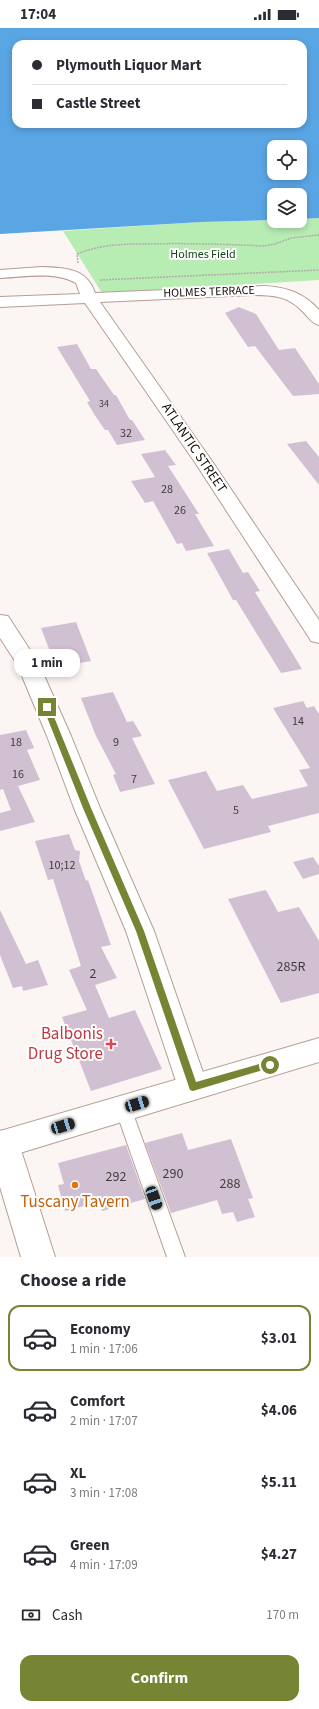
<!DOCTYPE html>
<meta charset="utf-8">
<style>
body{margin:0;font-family:"Source Sans 3",sans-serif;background:#f7f7f7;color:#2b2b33;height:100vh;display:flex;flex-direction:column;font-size:15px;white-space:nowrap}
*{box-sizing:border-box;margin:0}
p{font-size:13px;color:#7c7c81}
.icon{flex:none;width:22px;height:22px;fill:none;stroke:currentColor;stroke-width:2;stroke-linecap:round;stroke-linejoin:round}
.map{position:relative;height:1229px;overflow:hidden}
.details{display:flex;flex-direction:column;background:#fff;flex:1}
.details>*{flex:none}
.top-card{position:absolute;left:12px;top:12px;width:295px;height:88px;border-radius:12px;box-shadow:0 2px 6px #0003;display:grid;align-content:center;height:88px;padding:0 20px;background:#fff}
.fabs{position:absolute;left:267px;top:112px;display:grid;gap:8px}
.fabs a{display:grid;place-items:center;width:40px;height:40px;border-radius:8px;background:#fff;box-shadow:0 2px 6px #0003;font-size:20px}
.end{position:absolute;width:18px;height:18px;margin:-9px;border:5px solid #758534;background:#fff;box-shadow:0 0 0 2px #fff}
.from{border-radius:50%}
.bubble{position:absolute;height:28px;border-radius:12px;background:#fff;box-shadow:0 2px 6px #0003;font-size:13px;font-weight:700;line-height:28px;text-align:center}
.car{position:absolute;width:12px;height:24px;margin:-12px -6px;border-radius:5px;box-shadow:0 0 3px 1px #0007;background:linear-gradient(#222 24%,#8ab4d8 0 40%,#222 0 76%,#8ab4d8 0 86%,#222 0)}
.top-card b{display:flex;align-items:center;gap:14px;height:38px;font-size:15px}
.top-card b+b{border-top:1px solid #e1e1e2}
.top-card i{width:10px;height:10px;background:#2b2b33}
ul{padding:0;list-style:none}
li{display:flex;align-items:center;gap:12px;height:66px;margin:0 8px 6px;padding:0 12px;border:2px solid transparent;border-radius:12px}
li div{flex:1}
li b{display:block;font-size:15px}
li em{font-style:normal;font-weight:700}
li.current{border-color:#758534}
li>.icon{width:36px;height:36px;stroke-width:1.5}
h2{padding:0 20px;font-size:18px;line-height:48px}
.pay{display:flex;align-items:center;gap:10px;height:44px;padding:0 20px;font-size:15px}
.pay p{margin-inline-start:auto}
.button{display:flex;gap:8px;margin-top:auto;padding:8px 20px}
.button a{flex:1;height:46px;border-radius:12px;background:#758534;color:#fff;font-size:16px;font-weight:700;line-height:46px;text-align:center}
.status{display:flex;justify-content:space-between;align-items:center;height:28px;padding:0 20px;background:#fff;direction:ltr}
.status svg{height:11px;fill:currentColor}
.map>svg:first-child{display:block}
</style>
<div class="status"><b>17:04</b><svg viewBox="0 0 49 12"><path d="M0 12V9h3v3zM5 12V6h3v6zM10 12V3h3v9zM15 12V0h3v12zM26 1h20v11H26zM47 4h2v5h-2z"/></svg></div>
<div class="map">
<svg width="319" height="1229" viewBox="0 0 319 1229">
<rect width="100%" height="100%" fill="#fbf6f4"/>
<polygon fill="#b7ecb3" points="319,190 319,252 102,265 63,203 201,194 274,192 274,193 300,193 300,191"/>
<path fill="#5aa5e4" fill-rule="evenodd" d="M0 0H319V190L300 191V167H274V192L201 194 0 206ZM16 16H303V96H16ZM274 119H300V145H274Z"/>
<g fill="#d1c0d2">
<polygon points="239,279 256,286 279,322 295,320 319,356 319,366 293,368 255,318 248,319 225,285"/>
<polygon points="77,316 91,341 96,341 114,367 116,367 130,392 132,392 145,412 117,417 108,402 105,402 94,386 87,374 90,373 57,319"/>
<polygon points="306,413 319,429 319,457 287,416"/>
<polygon points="165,422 176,437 168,438 199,486 195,486 214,518 186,523 182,515 177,516 153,473 145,475 131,453 155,449 141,426"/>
<polygon points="229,521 243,545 248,544 260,563 255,564 302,641 281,645 236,572 233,572 207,525"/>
<polygon points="76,594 91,633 56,639 41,600"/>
<polygon points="113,664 127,694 133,693 142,708 132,710 155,756 120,764 113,747 116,746 96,708 81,670"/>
<polygon points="303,673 307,680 314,678 319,686 319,785 268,798 271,804 204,821 168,752 206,743 217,763 243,757 252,771 308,758 299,742 310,740 273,680"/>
<polygon points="26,702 34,720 27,722 40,752 18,758 35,794 0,803 0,785 11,782 3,761 0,762 0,707"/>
<polygon points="69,806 75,822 80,823 79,833 86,853 88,852 111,917 101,919 117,950 95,957 109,990 135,982 162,1041 91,1063 62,989 87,982 69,942 81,938 53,851 48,852 35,813"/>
<polygon points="313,829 319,838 319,846 303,851 293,834"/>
<polygon points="266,862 278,884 299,879 319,913 319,965 281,975 228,871"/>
<polygon points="0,882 26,936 38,932 48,957 23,963 22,958 13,960 0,927"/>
<polygon points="182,1105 188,1122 231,1111 253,1170 248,1171 255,1189 237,1194 233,1184 222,1186 217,1172 171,1185 145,1115"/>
<polygon points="126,1117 145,1171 102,1183 99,1174 65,1183 58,1157 64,1156 58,1135"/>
</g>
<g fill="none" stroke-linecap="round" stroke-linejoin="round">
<defs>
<polygon id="lane" points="123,1073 129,1075 131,1080 185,1229 167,1229 115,1080 117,1075"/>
<g id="street">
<path d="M42 239C65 240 87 240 95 265L264 258C286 259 304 265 319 282V297C311 295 307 287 300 281 287 268 271 267 253 267L100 274 214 436 319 592V615L311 613 308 608 196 436 85 275 0 279V269L80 266 76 255C54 243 24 249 0 250V242Z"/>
<polygon points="0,587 8,588 39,636 71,708 100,780 154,903 208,1059 204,1068 193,1072 182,1068 178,1059 126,903 74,780 47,708 17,636 0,610"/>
<polygon points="3,1102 14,1106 19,1116 55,1229 21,1229 0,1159 0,1103"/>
</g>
<polygon id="primary" points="319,1010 319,1034 0,1131 0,1103"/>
</defs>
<use href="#lane" stroke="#b59d94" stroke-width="2"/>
<use href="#street" stroke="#b59d94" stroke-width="2"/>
<use href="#primary" stroke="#b59d94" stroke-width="2"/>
<g stroke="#b2acaa" stroke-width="1.5" stroke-dasharray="2 1" stroke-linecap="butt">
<path d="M78 235 77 226C99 217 120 216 143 216 183 215 223 216 263 218L275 216 291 210 319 207"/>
<polyline points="100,252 319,242"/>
</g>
<use href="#lane" fill="#fff" fill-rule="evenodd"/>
<use href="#street" fill="#fff" fill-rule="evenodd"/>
<use href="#primary" fill="#fff" fill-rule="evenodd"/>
</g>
<polygon fill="#758534" points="44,677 47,677 50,679 91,780 144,903 196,1054 270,1033 273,1034 274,1037 273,1039 193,1063 190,1062 136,903 83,780 43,679"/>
<path fill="#e0444e" stroke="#fff" stroke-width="1.5" d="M109 1010h4v4h4v4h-4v4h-4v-4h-4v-4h4z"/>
<circle fill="#e8710a" stroke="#fff" stroke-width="1.5" cx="75" cy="1157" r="4"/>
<g text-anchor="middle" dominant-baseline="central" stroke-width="4" stroke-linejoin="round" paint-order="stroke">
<g font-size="10" fill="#443a3c">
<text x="104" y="376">34</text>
</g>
<g font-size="12" fill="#134214" stroke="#fff">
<text x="203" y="226">Holmes Field</text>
</g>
<g font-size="12" fill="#150d0a" stroke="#fff">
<text transform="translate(209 264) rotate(-2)">HOLMES TERRACE</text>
</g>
<g font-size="12" fill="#443a3c">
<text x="126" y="405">32</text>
<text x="167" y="461">28</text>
<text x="180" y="482">26</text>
<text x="298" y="693">14</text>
<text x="16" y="714">18</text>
<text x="116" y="714">9</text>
<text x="18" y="746">16</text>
<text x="134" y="751">7</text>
<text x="236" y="782">5</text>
<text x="62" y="837">10;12</text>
</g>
<g font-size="14" fill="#150d0a" stroke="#fff">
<text transform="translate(194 420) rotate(56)">ATLANTIC STREET</text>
</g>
<g font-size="14" fill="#443a3c">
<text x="291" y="939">285R</text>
<text x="93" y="946">2</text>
<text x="173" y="1146">290</text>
<text x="116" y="1149">292</text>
<text x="230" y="1156">288</text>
</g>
<g font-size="17" fill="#be3a42" stroke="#fff" text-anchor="end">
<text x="103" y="1006">Balbonis<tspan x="103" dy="20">Drug Store</tspan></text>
</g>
<g font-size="17" fill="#c56008" stroke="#fff">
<text x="75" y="1174">Tuscany Tavern</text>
</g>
</g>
</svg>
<div class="fabs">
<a><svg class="icon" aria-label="locate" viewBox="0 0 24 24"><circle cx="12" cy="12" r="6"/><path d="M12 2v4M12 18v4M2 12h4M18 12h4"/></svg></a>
<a><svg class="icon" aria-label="layers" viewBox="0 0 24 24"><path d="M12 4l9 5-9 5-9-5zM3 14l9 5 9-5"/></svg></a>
</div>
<i class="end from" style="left:270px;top:1037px"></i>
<i class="end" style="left:47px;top:679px"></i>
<div class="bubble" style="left:14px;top:621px;width:66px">1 min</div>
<i class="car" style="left:137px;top:1076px;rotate:73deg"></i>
<i class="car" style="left:63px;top:1098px;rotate:73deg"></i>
<i class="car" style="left:154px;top:1170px;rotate:160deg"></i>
<div class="top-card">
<b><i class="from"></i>Plymouth Liquor Mart</b>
<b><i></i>Castle Street</b>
</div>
</div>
<section class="details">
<h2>Choose a ride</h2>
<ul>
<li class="current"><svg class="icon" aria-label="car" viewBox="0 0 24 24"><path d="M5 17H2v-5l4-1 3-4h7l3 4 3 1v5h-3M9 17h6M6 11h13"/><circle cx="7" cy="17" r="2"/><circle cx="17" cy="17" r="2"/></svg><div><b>Economy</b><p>1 min · 17:06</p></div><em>$3.01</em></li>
<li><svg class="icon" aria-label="car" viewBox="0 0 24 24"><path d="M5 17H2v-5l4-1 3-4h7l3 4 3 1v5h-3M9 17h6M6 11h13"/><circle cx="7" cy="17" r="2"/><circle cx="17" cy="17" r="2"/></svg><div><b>Comfort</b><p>2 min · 17:07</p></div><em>$4.06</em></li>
<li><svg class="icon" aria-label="car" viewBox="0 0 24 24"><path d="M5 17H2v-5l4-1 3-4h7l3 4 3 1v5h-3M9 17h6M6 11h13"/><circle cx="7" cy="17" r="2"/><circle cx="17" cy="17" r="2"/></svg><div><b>XL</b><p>3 min · 17:08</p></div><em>$5.11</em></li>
<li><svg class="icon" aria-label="car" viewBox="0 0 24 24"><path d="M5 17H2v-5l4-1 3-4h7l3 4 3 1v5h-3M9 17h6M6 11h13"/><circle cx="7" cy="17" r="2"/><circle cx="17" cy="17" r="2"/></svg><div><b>Green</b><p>4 min · 17:09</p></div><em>$4.27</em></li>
</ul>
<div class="pay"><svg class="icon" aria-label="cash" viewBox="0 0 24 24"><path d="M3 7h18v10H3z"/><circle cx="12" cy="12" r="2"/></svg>Cash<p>170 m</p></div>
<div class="button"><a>Confirm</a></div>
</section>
